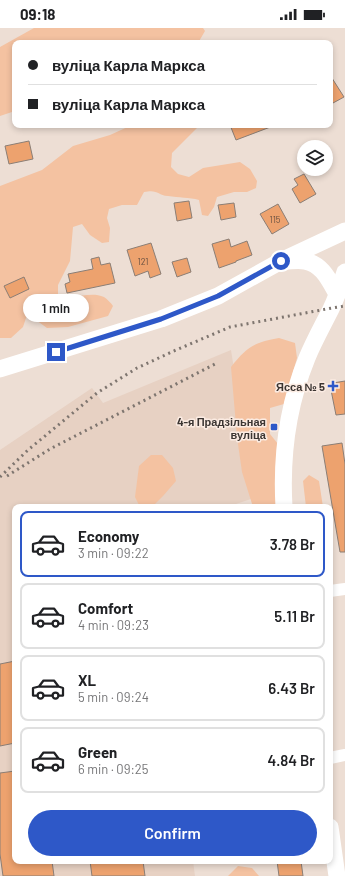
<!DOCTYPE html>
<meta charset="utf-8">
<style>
body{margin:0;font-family:Barlow,sans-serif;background:#f6f6f6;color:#202124;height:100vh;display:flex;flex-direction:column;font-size:15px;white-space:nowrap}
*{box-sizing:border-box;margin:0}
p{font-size:13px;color:#757577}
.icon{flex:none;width:22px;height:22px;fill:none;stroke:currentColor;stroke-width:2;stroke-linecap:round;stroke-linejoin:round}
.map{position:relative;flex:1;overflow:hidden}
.side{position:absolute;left:12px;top:476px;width:321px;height:360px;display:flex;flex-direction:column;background:#fff;border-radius:8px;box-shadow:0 2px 6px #0003}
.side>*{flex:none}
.guide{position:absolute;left:12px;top:12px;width:321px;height:88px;border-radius:8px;box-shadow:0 2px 6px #0003;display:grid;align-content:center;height:88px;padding:0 16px;background:#fff}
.controls{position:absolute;left:297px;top:112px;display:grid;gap:8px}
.controls a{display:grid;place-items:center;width:36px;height:36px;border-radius:50%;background:#fff;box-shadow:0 2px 6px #0003;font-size:20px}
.end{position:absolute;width:18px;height:18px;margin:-9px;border:5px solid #2e58c8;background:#fff;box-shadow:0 0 0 2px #fff}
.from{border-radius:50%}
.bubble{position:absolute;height:28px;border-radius:14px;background:#fff;box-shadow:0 2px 6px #0003;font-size:13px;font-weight:600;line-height:28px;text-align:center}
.guide b{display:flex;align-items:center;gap:14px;height:38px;font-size:15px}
.guide b+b{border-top:1px solid #e0e0e0}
.guide i{width:10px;height:10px;background:#202124}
ul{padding:7px 0 0;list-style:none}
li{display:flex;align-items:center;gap:12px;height:66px;margin:0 8px 6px;padding:0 8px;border:2px solid #e0e0e0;border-radius:8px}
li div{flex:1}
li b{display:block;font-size:15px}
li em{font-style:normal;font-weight:600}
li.active{border-color:#2e58c8}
li>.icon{width:36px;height:36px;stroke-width:1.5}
.primary-button{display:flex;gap:8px;margin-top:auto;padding:8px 16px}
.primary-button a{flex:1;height:46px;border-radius:24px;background:#2e58c8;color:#fff;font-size:16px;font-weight:600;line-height:46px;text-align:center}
.status{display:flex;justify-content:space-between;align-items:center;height:28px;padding:0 20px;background:#fff;direction:ltr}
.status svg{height:11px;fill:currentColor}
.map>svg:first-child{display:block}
</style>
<div class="status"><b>09:18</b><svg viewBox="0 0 49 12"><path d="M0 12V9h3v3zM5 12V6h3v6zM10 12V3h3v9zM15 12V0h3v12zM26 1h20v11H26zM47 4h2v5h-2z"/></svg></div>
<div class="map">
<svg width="345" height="848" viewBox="0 0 345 848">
<rect width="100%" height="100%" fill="#edded4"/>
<polygon fill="#e7d1c3" points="231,322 254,470 227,479 15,479 15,833 193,833 195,848 0,848 0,422 92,360 103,375"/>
<g fill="#f4c2a1">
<polygon points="34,0 203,0 205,3 198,15 15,15 15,83 0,88 0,19"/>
<path d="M132 97H200L172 125 171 139 178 146 189 149 203 140 240 134 250 141 257 153 256 160 247 164H234L217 169 214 179 208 188 202 187 199 172C189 169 179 170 168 168 157 167 158 161 144 164L137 177H122L109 181 107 190 110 200 109 214 102 215 90 207 82 196 73 199 70 233 58 257V266C73 274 88 262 104 269 107 271 111 275 113 278L108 288 68 299 47 300 29 287 26 290 23 299 11 310H0V158L42 142 73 118 110 107Z"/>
<path d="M279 310 295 315 297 330 284 376 270 380V406L278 416 276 479H253L242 444 237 409 231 339C246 320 254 314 279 310Z"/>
<polygon points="151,427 162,427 173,440 176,453 163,468 152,479 140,479 135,469 139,438"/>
<polygon points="309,447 319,453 323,479 306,479 303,453"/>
<polygon points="238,838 252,840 259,848 228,848"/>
</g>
<g fill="#eda26e" stroke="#8b7e75">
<polygon points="330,47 344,69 333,75 330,70"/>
<polygon points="230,97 273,97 273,98 236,112"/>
<polygon points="29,113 33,131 9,136 5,118"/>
<polygon points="304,146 316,166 300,175 292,161 298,157 294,151"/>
<polygon points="189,173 192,190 177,193 174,175"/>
<polygon points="234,175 236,189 221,192 218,177"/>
<polygon points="278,176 289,196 272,206 260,186"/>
<polygon points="229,211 231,219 247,213 252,227 236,233 236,234 219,240 212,216"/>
<polygon points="151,215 161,246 150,250 148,243 135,248 127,222"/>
<polygon points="99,229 101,237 110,235 115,255 67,265 65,256 70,254 68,246 93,241 91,231"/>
<polygon points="187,230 191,244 177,249 172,234"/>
<polygon points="24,249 29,261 10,270 4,258"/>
<polygon points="345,353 345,386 336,387 331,362 334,361 333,355"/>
<polygon points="342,415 345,436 345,524 340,524 322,418"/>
<polygon points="15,633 15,715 0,718 0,636"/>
<polygon points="15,743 15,833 52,833 54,848 3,848 0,826 0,745"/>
<polygon points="90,833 143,833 145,848 92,848"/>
<polygon points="277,833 301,833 303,848 279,848"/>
</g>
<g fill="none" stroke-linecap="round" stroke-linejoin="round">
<g stroke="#fff" stroke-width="12">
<polyline points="330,563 345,561"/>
<polyline points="330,730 345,727"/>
</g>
<g stroke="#fff" stroke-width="17">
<path d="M286 233C291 233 299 232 305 233 322 236 329 252 337 266"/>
<polyline points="0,341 161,291 218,268 281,233 345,203"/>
<path d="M284 479C281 427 287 379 307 330 314 313 323 297 331 281 337 269 341 256 345 244"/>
<polyline points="330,799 337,848"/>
</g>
<g stroke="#7e756f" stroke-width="3" stroke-dasharray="2 4" stroke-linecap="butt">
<polyline points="7,448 50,421 217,335"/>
<polyline points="0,449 28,422 97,365 137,340 176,322 230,299 332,280 345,278"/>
</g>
</g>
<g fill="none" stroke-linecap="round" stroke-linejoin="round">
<polyline stroke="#2e58c8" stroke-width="5" points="56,324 161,291 218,268 281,233"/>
</g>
<g fill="#2e58c8" stroke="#fbebe2" stroke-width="1.5">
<path d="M331 352h4v4h4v4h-4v4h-4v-4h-4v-4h4z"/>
<rect x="270" y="395" width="8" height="8" rx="2"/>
</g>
<g text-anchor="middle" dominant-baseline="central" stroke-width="3" stroke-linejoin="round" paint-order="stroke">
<g font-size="9" fill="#685041">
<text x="275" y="191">115</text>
<text x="143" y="233">121</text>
</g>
<g font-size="11" font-weight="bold" fill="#3b3532" stroke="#fbebe2" text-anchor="end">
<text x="325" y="358">Ясса № 5</text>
<text x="266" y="393">4-я Прадзільная<tspan x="266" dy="13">вуліца</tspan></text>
</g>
</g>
</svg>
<div class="controls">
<a><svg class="icon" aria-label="layers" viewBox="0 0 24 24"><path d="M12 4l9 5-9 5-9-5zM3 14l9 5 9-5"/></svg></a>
</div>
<i class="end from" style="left:281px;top:233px"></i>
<i class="end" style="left:56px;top:324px"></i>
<div class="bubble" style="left:23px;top:266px;width:66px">1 min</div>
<div class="guide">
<b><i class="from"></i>вуліца Карла Маркса</b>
<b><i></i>вуліца Карла Маркса</b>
</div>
<section class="side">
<ul>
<li class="active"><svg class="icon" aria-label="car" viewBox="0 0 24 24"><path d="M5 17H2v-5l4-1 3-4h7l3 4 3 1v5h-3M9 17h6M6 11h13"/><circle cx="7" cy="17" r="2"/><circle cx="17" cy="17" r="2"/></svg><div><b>Economy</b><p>3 min · 09:22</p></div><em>3.78 Br</em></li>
<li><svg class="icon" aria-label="car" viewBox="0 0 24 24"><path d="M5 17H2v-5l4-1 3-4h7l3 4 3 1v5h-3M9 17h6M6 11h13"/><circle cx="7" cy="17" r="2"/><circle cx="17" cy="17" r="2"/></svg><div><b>Comfort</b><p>4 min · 09:23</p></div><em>5.11 Br</em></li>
<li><svg class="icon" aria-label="car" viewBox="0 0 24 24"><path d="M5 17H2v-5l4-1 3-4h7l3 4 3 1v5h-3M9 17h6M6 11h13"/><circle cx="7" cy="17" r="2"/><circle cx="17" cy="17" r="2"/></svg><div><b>XL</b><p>5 min · 09:24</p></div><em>6.43 Br</em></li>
<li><svg class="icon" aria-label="car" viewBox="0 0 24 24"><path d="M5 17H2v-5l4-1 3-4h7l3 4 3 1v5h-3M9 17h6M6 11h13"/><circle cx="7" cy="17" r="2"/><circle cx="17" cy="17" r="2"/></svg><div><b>Green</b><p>6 min · 09:25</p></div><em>4.84 Br</em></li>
</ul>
<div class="primary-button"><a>Confirm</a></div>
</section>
</div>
